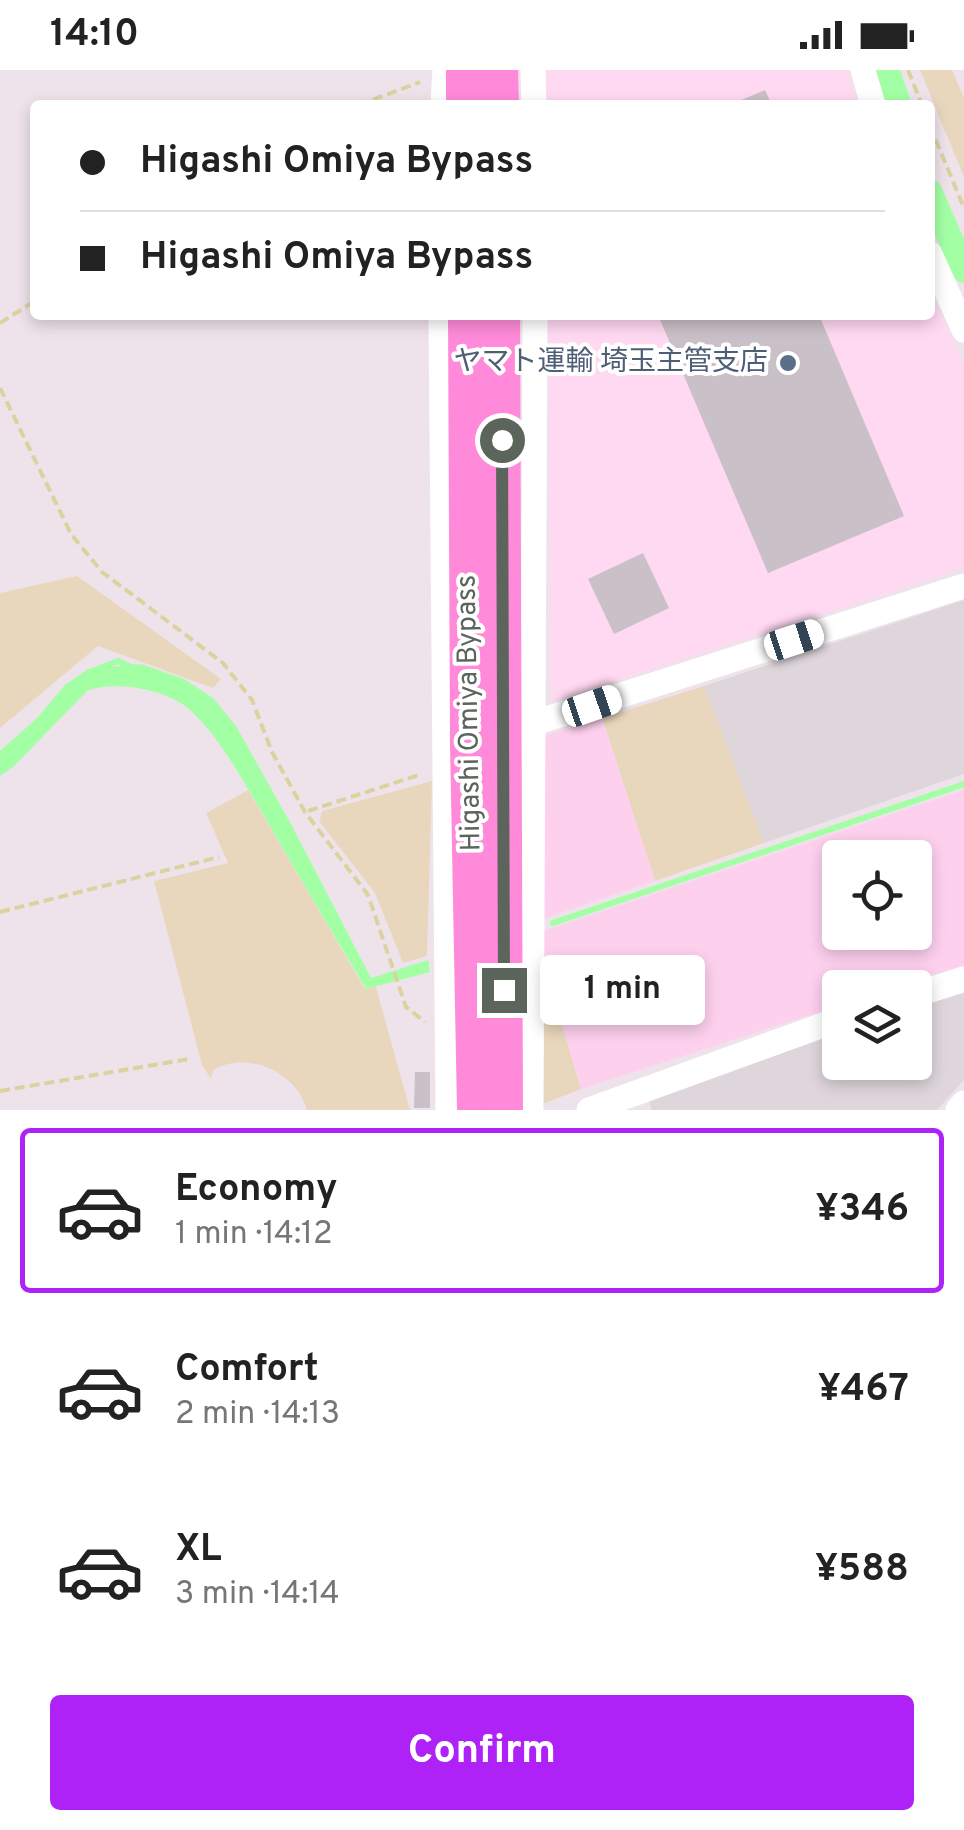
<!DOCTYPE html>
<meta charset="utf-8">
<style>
body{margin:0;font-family:Overpass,"Noto Sans JP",sans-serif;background:#f2f2f2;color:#222;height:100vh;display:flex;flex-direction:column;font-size:38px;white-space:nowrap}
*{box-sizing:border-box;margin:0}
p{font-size:32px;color:#767676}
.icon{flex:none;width:55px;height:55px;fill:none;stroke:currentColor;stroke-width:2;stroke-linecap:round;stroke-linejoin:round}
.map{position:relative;height:1040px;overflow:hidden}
.sheet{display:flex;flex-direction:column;background:#fff;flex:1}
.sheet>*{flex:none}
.guide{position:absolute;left:30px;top:30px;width:905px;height:220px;border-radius:10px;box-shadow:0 5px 15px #0003;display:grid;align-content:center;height:220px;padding:0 50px;background:#fff}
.fabs{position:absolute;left:822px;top:770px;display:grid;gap:20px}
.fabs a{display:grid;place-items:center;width:110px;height:110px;border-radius:10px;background:#fff;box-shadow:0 5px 15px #0003;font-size:50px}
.end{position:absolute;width:45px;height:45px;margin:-22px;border:12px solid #5b655c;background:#fff;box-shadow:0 0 0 5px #fff}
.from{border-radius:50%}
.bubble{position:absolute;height:70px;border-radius:10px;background:#fff;box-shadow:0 5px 15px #0003;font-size:32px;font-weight:700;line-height:70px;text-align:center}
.car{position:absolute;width:30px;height:60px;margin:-30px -15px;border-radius:12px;box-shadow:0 0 8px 2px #0007;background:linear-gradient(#fff 24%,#345 0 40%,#fff 0 76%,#345 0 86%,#fff 0)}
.guide b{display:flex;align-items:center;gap:35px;height:95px;font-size:38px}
.guide b+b{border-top:2px solid #e0e0e0}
.guide i{width:25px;height:25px;background:#222}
ul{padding:18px 0 0;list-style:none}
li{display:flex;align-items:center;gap:30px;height:165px;margin:0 20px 15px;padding:0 30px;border:5px solid transparent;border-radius:10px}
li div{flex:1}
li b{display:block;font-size:38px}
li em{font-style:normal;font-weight:700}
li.active{border-color:#ae21f7}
li>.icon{width:90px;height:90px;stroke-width:1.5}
.button{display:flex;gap:20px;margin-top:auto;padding:20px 50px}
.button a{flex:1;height:115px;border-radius:10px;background:#ae21f7;color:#fff;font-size:40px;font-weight:700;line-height:115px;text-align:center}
.status{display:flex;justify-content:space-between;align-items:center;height:70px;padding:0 50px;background:#fff;direction:ltr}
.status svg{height:28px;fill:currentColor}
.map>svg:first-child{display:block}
</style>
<div class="status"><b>14:10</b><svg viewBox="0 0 49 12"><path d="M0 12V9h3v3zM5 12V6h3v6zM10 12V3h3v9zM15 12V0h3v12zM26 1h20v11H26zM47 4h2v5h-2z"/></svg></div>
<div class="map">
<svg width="964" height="1040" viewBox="0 0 964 1040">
<rect width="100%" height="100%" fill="#efe3eb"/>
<g fill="#ffd8f2">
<polygon points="847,0 857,35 546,35 547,0"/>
<polygon points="930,220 964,297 964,498 551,632 548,245 930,245"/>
</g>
<g fill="#ded6db">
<polygon points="964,530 964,704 764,773 704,616"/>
<polygon points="964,923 964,1010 937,1040 652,1040 648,1029 840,961 840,992 915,992 915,937"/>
</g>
<g fill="#e9d7bd">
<polygon points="920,0 952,0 964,28 964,107"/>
<polygon points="77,506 221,609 213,618 98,576 0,658 0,523"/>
<polygon points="704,616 764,773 655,811 602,648"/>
<polygon points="432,711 427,886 403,893 375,823 319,751 322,741"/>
<path d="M248 720 365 919 376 917 410 1040H307C296 1002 248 980 213 1000L211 1009 202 995 154 811 228 793 206 743Z"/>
<polygon points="544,914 550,914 581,1019 540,1035"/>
</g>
<g fill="#fdd0ee" fill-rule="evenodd">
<polygon points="602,648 655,811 542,849 544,666"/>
<path d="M964 720V895L894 917 840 918V935L581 1019 550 914H544L540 862ZM840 788H915V862H840Z"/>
</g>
<path fill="#a3ffa4" d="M141 594 184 609 213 628 236 656 291 754 371 908 428 890 430 902 366 919C333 864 300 808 268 753 245 715 222 669 189 639 166 619 114 610 87 621L14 696 0 706V681L37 648 65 615 88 599Z"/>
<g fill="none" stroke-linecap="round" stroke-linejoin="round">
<g stroke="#a3ffa4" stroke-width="6">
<polyline points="90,602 118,591 134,598"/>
<polyline points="553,853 964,714"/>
</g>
<g stroke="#a3ffa4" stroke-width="25">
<polyline points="887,0 899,35"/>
<polyline points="930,122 964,200"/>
</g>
</g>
<g fill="#cac0c7">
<polygon points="765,20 772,35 729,35"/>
<polygon points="658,245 819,245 904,446 768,503"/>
<polygon points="643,483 669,538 614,564 588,509"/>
<polygon points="415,1002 430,1002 430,1038 414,1038"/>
</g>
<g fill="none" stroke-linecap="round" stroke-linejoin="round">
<g stroke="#dcd29f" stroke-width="4" stroke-dasharray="10 5" stroke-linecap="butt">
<polyline points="908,0 922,35"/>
<polyline points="359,35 420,12"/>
<polyline points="930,56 964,138"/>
<polyline points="0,253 35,231"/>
<polyline points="0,318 71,464 102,502 223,593 252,630 272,682 305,742 368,825 406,937 425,952"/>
<polyline points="308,741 422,704"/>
<polyline points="0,842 219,787"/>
<polyline points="0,1021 189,989"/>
</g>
<g stroke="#fff" stroke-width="25">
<polyline points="533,0 534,35"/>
<polyline points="863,0 873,35"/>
<polyline points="443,35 445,0"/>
<polyline points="930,184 964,260"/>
<polyline points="441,245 448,1040"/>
<polyline points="534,653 964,516"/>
<polyline points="915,925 964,909"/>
<polyline points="531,1040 535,245"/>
<polyline points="589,1040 840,949"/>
<polyline points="958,1040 964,1033"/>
</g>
<g stroke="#ff8ad9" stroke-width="38">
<polyline points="465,0 465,35"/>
<polyline points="499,0 500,35"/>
<polyline points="467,245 469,673 476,1040"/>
<polyline points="501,245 504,1040"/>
</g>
</g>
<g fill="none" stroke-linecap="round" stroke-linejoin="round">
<polyline stroke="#5b655c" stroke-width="12" points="502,370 504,920"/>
</g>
<circle fill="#5c6f8a" stroke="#fff" stroke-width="4" cx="788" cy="293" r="10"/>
<g text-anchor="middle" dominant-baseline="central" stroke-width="8" stroke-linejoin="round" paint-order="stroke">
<g font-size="28" fill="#4e5e75" stroke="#fff" text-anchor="end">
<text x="768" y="293">ヤマト運輸 埼玉主管支店</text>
</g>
<g font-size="28" fill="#5b655c" stroke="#fff">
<text transform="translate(470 643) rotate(-91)">Higashi Omiya Bypass</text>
</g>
</g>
</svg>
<div class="fabs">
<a><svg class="icon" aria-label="locate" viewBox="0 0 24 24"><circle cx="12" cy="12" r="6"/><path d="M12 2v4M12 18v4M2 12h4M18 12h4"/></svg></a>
<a><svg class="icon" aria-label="layers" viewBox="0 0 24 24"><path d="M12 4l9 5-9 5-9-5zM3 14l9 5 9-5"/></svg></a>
</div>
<i class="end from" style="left:502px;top:370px"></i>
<i class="end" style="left:504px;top:920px"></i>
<div class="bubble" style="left:540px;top:885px;width:165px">1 min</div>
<i class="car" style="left:794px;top:570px;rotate:72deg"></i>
<i class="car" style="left:592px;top:636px;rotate:71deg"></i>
<div class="guide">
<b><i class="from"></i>Higashi Omiya Bypass</b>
<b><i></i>Higashi Omiya Bypass</b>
</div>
</div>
<section class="sheet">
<ul>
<li class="active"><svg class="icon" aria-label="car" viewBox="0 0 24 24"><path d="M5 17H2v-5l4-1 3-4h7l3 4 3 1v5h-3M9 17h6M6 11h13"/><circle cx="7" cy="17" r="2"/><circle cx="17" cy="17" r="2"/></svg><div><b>Economy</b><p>1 min · 14:12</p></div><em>¥346</em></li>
<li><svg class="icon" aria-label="car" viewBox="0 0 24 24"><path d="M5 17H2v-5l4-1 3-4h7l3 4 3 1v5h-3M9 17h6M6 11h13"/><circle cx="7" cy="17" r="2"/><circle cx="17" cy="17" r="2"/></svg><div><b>Comfort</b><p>2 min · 14:13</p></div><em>¥467</em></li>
<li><svg class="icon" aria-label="car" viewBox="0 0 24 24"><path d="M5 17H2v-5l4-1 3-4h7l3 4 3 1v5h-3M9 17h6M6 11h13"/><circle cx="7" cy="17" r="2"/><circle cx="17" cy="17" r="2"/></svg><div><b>XL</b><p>3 min · 14:14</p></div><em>¥588</em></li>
</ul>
<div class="button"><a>Confirm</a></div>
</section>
